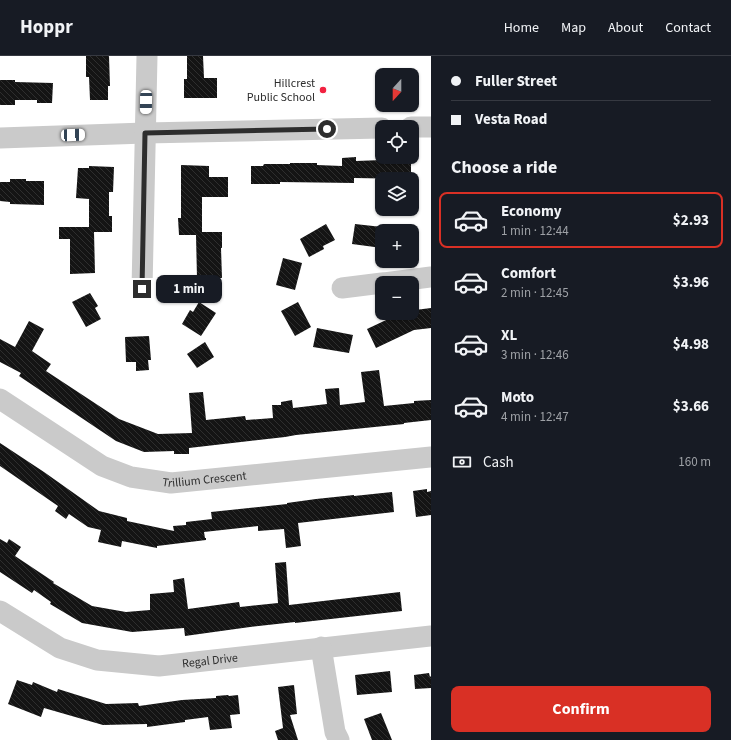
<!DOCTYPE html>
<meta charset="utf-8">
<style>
body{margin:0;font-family:"Source Sans 3",sans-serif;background:#20242c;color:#f1f3f6;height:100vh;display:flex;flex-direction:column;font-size:15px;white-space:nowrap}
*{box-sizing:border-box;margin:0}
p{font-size:13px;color:#9ea1a6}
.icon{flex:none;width:22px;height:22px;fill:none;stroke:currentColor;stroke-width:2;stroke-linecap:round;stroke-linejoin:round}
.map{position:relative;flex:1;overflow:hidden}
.drawer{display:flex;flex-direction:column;background:#171b24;width:300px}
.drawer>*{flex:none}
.banner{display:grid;align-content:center;height:88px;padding:0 20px;background:#171b24}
.needle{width:26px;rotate:201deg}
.buttons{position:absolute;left:375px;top:12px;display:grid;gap:8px}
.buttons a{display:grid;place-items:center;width:44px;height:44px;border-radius:8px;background:#171b24;box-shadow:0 1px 3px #0004;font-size:20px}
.end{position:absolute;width:18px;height:18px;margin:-9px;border:5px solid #2d2d2d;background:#fff;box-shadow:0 0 0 2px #fff}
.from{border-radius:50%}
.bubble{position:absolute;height:28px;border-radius:8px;background:#171b24;box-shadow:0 1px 3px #0004;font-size:13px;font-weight:700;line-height:28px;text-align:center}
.car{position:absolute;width:12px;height:24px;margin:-12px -6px;border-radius:5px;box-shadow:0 0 3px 1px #0007;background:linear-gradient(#fff 24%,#345 0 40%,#fff 0 76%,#345 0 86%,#fff 0)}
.banner b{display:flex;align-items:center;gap:14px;height:38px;font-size:15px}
.banner b+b{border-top:1px solid #363941}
.banner i{width:10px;height:10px;background:#f1f3f6}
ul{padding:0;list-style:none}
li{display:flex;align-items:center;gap:12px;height:56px;margin:0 8px 6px;padding:0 12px;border:2px solid transparent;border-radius:8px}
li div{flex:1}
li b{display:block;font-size:15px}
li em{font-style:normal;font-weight:700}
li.active{border-color:#d93025}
li>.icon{width:36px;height:36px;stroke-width:1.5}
h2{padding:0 20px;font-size:18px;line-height:48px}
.pay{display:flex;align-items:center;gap:10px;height:44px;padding:0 20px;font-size:15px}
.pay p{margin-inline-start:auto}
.action{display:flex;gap:8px;margin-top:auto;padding:8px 20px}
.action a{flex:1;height:46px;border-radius:8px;background:#d93025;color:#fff;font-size:16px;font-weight:700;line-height:46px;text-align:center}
header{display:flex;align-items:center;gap:24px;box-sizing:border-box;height:56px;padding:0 20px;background:#171b24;border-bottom:1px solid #363941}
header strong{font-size:19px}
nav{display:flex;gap:22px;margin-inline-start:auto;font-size:14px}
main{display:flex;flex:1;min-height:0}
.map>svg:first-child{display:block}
</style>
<header>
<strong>Hoppr</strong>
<nav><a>Home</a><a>Map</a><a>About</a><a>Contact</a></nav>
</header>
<main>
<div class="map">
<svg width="431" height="684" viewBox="0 0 431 684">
<defs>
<pattern id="building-back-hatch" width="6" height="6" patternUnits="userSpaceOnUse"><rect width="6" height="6" fill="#141414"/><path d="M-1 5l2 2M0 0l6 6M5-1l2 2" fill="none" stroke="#2e2e2e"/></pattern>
</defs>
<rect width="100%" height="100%" fill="#fff"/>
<g fill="url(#building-back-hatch)">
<polygon points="86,0 109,0 110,30 108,30 108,44 90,44 89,21 86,21"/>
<polygon points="187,0 203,0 204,22 217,22 217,42 184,42 184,23 187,23"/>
<polygon points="0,24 15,24 15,26 53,27 52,47 37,47 37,44 15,44 15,49 0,49"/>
<polygon points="356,101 356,105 382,104 382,102 398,102 398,106 411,105 411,123 354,122 354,127 280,126 280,128 251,128 251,110 263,110 264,108 290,108 290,107 317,107 317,109 342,110 342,102"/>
<polygon points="181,109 209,110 209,121 228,121 228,141 202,141 202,176 222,176 222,192 221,192 222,222 197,222 196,179 179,179 178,162 181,162"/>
<polygon points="89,110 114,111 113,136 109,136 109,160 112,160 112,176 94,176 95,217 70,218 70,183 59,183 59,171 89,171 89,143 76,142 78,112 89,112"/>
<polygon points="10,123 26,123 26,125 44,125 44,149 10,148 10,146 0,145 0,126 10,126"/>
<polygon points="326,168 335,184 323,190 324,193 309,201 300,183"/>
<polygon points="355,168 382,171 382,192 352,188"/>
<polygon points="283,202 302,207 295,234 276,229"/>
<polygon points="90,237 98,250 95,252 101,263 86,271 72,246"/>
<polygon points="199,246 216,257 201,280 182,268 190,254 193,256"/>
<polygon points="298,246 311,271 295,280 281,255"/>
<polygon points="431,252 431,272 414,274 376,292 367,273 401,257 416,257 415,254"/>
<polygon points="29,265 44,273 32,295 51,308 46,315 119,363 158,378 192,377 189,337 203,336 206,364 245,360 246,364 273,362 272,349 281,349 281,346 292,344 293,352 327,348 325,333 339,332 340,349 365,346 361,316 379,314 384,350 414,347 414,345 431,344 431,364 404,367 404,368 296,379 285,381 189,392 189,398 174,398 174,395 144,396 116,385 19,320 21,317 0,306 0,283 15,291"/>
<polygon points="317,272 353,279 349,297 313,291"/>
<polygon points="149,280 151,304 148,304 149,314 136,315 136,306 126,306 125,281"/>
<polygon points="205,286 214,301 197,312 187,298"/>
<polygon points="0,387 44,416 99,455 127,462 127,465 174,475 173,470 186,469 186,466 212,463 211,456 287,448 287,447 316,443 354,439 354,440 392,436 394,456 298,467 301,490 286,492 284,473 258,475 258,470 204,476 205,482 206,482 206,484 157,490 157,492 122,485 121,491 98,486 101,474 88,471 69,458 66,463 55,455 58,450 0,410"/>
<polygon points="427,433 427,436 431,435 431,459 416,461 413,435"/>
<polygon points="0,483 7,487 9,483 21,491 15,500 54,526 53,527 92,550 126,556 150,554 150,538 174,536 173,524 184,522 188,553 239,546 240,551 278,547 275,507 286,506 289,549 400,536 402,555 295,567 295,566 250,571 185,580 184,572 132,576 82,567 50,548 51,546 34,534 32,537 0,516"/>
<polygon points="390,615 392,636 357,639 355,619"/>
<polygon points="429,617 430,621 431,620 431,632 415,633 414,619"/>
<polygon points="17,624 32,629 33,626 57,636 58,633 106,648 138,647 139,650 182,644 216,642 216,640 228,639 229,640 238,639 240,658 230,659 232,672 210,674 208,661 185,664 185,666 147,671 147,668 103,669 44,652 41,661 8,648"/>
<polygon points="294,629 297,658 290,659 298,684 278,684 275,675 283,672 278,631"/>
<polygon points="381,657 392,684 372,684 364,663"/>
</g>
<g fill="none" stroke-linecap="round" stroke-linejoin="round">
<g stroke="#cacaca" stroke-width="21">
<polyline points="411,71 431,71"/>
<polyline points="0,82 145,77 382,72"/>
<polyline points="384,227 431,221"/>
<polyline points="342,232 382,227"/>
<polyline points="142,233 147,0"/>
<path id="s1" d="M0 343 102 410 131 421 171 427 431 401"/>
<path id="s2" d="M0 555 60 592 97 604 159 610 431 580"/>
<polyline points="321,591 335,676 339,684"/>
</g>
</g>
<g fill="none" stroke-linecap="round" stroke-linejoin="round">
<polyline stroke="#2d2d2d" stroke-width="5" points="142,233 145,77 327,73"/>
</g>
<circle fill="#f22140" stroke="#fff" stroke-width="1.5" cx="323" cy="34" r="4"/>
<g text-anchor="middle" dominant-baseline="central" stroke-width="4" stroke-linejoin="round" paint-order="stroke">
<g font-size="12" fill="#2d2d2d" stroke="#fff" text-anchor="end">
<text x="315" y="27">Hillcrest<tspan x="315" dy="14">Public School</tspan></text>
</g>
<g font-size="12" fill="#2d2d2d" stroke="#fff">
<text stroke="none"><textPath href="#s1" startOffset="227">Trillium Crescent</textPath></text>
<text stroke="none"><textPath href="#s2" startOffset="223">Regal Drive</textPath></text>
</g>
</g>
</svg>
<div class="buttons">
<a><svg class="needle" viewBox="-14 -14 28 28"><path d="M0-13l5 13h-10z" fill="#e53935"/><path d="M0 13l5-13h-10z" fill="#9ea1a6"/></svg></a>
<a><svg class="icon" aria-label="locate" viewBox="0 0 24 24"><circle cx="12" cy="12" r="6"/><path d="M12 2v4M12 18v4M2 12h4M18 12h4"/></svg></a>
<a><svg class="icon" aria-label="layers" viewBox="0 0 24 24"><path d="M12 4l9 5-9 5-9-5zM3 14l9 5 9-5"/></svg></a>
<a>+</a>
<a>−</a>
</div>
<i class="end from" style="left:327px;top:73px"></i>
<i class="end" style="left:142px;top:233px"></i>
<div class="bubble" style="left:156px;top:219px;width:66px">1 min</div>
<i class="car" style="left:146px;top:46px;rotate:181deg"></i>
<i class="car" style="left:73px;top:79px;rotate:88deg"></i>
</div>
<section class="drawer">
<div class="banner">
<b><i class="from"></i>Fuller Street</b>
<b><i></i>Vesta Road</b>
</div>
<h2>Choose a ride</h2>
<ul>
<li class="active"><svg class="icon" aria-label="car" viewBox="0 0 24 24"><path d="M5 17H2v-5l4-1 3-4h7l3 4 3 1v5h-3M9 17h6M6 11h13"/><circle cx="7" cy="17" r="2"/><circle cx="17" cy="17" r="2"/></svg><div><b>Economy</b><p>1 min · 12:44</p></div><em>$2.93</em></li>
<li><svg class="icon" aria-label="car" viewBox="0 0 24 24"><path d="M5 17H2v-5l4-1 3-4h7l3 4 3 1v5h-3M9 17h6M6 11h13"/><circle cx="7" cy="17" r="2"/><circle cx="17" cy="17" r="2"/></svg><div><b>Comfort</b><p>2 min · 12:45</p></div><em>$3.96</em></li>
<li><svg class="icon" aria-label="car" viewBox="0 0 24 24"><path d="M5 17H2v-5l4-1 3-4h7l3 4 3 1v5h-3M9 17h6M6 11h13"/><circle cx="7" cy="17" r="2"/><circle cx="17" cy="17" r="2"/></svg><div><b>XL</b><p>3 min · 12:46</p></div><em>$4.98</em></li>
<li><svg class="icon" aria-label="car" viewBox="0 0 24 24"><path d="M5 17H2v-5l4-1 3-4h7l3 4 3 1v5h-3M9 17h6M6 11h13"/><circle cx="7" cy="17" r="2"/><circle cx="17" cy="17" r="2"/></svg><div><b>Moto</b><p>4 min · 12:47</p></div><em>$3.66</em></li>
</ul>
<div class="pay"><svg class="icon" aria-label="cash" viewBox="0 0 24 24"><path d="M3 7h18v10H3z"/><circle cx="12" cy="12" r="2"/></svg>Cash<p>160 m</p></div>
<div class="action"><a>Confirm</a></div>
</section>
</main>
